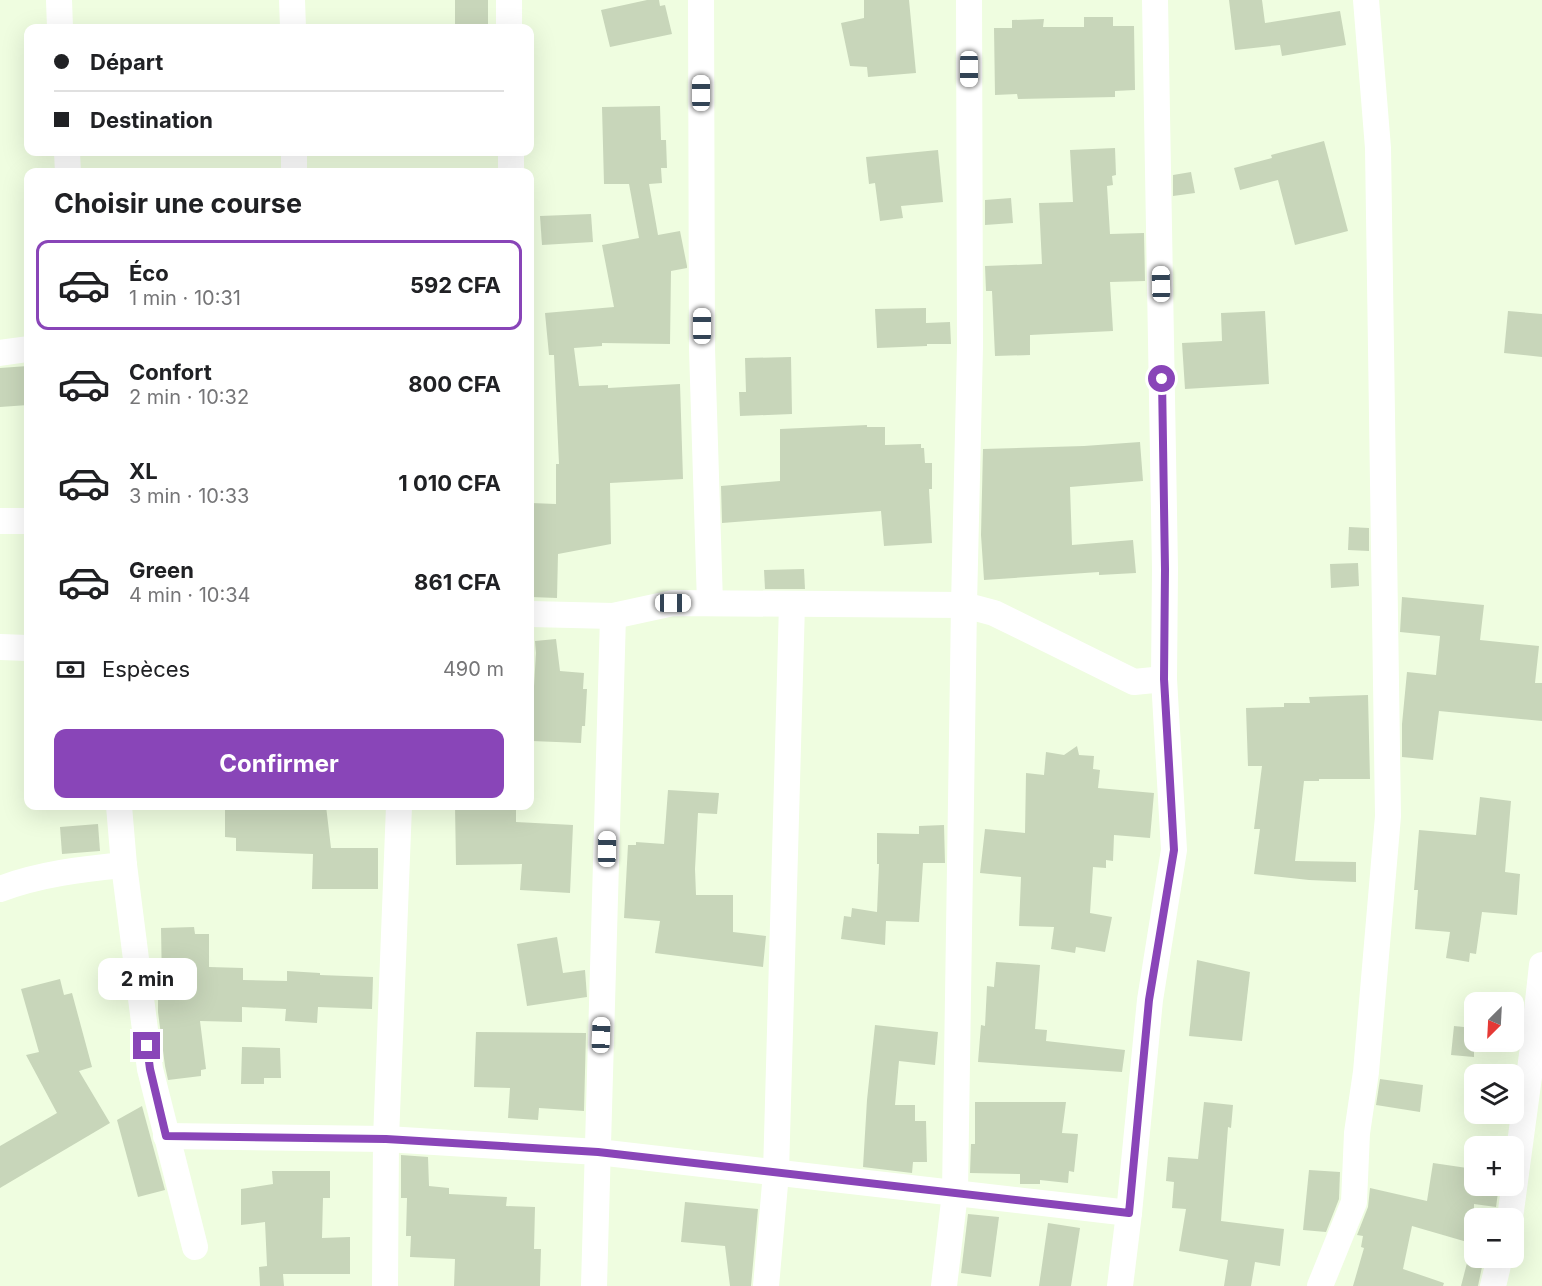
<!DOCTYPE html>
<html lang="fr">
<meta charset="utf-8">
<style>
body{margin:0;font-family:Inter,sans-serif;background:#f6f6f6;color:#202124;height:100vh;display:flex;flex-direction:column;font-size:22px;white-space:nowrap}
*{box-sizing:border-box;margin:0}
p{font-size:20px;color:#757577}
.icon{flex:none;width:33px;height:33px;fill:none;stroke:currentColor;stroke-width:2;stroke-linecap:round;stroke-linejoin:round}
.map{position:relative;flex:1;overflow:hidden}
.drawer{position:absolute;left:24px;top:168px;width:510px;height:642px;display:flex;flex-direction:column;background:#fff;border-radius:12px;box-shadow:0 6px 24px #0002}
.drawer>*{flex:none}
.banner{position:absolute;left:24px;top:24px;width:510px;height:132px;border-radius:12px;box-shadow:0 6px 24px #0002;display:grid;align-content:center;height:132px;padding:0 30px;background:#fff}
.needle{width:39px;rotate:204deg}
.buttons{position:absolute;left:1464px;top:992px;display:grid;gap:12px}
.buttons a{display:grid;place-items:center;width:60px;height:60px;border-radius:12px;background:#fff;box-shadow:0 6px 24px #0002;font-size:30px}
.end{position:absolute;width:27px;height:27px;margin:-14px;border:8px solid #8945b8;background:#fff;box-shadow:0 0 0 3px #fff}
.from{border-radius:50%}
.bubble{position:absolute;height:42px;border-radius:12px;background:#fff;box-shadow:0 6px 24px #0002;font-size:20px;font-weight:700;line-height:42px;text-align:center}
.car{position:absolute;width:18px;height:36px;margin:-18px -9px;border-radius:8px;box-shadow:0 0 4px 2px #0007;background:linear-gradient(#fff 24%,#345 0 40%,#fff 0 76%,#345 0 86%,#fff 0)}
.banner b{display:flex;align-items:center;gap:21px;height:57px;font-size:22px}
.banner b+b{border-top:2px solid #e0e0e0}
.banner i{width:15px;height:15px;background:#202124}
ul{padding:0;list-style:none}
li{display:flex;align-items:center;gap:18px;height:90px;margin:0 12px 9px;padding:0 18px;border:3px solid transparent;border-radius:12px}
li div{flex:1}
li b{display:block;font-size:22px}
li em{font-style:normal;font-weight:700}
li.current{border-color:#8945b8}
li>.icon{width:54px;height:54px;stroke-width:1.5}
h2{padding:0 30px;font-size:27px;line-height:72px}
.pay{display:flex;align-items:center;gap:15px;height:66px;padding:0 30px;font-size:22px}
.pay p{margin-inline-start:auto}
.primary-button{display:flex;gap:12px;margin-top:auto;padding:12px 30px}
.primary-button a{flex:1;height:69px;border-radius:12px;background:#8945b8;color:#fff;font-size:24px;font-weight:700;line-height:69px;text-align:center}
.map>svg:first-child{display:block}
</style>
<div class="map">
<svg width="1542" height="1286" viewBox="0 0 1542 1286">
<rect width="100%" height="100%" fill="#effde0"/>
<g fill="#c8d6ba">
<rect x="455" y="0" width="33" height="28"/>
<polygon points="647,0 659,0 660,6 665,5 672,34 610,47 601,10"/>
<polygon points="864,0 909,0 916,73 868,77 867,67 850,66 841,23 864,18"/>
<polygon points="1229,0 1262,0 1265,23 1340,11 1346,45 1282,56 1280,45 1235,50"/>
<polygon points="1084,17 1113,17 1113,26 1134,26 1135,90 1115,91 1115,97 1018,99 1017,94 995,95 994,28 1012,28 1012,20 1044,19 1043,27 1084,27"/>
<polygon points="660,106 661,140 666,140 667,168 661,168 662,183 649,184 658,235 680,231 687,266 687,268 671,271 670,344 602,343 602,346 574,348 579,386 608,385 608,388 680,384 683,479 610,483 611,544 558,554 557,598 531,597 534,525 530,525 531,503 556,504 556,464 559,464 554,355 549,355 545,313 614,307 602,245 639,238 629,184 604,184 602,107"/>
<polygon points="1324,141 1348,231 1295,245 1278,180 1240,190 1234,168 1272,158 1271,155"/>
<polygon points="1115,148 1116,175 1112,176 1113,185 1107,186 1110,234 1144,233 1145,281 1110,282 1113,331 1030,335 1030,355 995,356 992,291 986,291 985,266 1042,264 1039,203 1073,202 1070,150"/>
<polygon points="938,150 943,202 901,206 903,218 880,221 875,183 869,184 866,157"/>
<polygon points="1191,172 1195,193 1173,196 1173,175"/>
<polygon points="1011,198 1013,223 985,225 985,200"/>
<polygon points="591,214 593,242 542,245 540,216"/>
<polygon points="926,308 926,323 950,322 951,344 927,344 927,346 877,348 875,309"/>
<polygon points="1265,311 1269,384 1185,389 1182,343 1222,341 1221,313"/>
<polygon points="1508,311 1542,314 1542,357 1504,353"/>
<polygon points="791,357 792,414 740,416 739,392 746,392 745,358"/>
<polygon points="28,366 28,405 0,407 0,368"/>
<polygon points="867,425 867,427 885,427 885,445 921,444 921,448 924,448 925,463 932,463 932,489 929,489 932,543 884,546 881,511 722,523 721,486 780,481 780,429"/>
<polygon points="1140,442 1143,481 1070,487 1072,545 1133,540 1136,573 1099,575 1099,572 984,580 981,535 983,449 1084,446"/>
<polygon points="1349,527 1369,528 1369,551 1348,550"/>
<polygon points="1358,563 1359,586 1331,588 1330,564"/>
<polygon points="804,569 805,589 765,589 764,570"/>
<polygon points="1402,597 1484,605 1480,640 1539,646 1535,683 1542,683 1542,721 1439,711 1433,760 1402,757 1402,724 1407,672 1436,675 1440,636 1400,632"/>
<polygon points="556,639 560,671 584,673 583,689 587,689 585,726 582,726 581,743 532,741 532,722 530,722 530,686 534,686 536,653 535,641"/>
<polygon points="1368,695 1370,779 1319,779 1319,781 1304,781 1295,861 1356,862 1356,882 1309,880 1254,874 1260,829 1254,829 1262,766 1248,766 1246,708 1284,707 1284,703 1310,703 1309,697"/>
<polygon points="1077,746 1079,755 1094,756 1093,769 1100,770 1098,788 1154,793 1150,838 1114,835 1113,861 1106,860 1106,868 1093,867 1090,913 1112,917 1105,952 1076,947 1075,953 1051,949 1054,927 1019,926 1021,877 980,873 985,829 1025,833 1026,773 1044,775 1046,752 1064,755"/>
<polygon points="668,790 719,793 717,814 698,813 695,869 696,895 733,895 733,932 766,936 763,967 655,953 660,921 624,918 628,845 636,845 636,842 664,844"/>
<polygon points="1480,797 1511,801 1505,872 1520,874 1517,915 1482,912 1476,954 1470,953 1469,962 1446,958 1450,932 1415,929 1418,890 1414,890 1419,830 1476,835"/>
<polygon points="225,806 326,806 331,848 378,848 378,889 312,889 313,854 236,851 236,838 225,837"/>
<polygon points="455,806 516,806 516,822 573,825 570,893 520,890 522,864 456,865"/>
<polygon points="98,824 100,851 62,854 60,827"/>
<polygon points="944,825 945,863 923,863 919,922 886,921 885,945 841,939 844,916 851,917 852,908 877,912 879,864 877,864 877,833 919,834 919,826"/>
<polygon points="194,927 195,934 209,934 209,967 243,968 243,980 287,981 287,971 320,973 320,975 373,977 372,1009 318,1007 317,1023 285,1021 286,1009 242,1007 242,1022 200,1021 206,1069 201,1070 201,1076 168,1080 165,1066 158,1012 158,984 162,985 161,928"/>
<polygon points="557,937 563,973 585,970 587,997 527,1006 517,944"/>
<polygon points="1197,960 1250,972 1242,1041 1189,1036"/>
<polygon points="996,962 1040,965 1035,1029 1047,1030 1046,1041 1125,1050 1122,1072 978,1062 981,1025 985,1026 987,986 994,987"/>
<polygon points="60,979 64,995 72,993 92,1067 79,1071 110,1123 0,1188 0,1146 57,1113 26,1055 39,1052 21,989"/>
<polygon points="875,1025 938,1032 935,1065 899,1061 895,1105 915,1105 915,1121 926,1121 927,1162 913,1162 912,1173 863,1167 867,1100"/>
<polygon points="1454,1026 1474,1028 1474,1057 1451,1055"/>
<polygon points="476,1032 586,1033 584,1111 539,1108 538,1120 508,1118 510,1088 474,1087"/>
<polygon points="242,1047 280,1048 281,1078 264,1078 264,1084 241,1084"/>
<polygon points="1380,1079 1423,1085 1420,1112 1376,1105"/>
<polygon points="975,1102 1066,1102 1062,1133 1078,1134 1074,1172 1069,1171 1068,1183 1040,1180 1040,1184 1020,1184 1020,1174 970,1173 971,1144 975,1144"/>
<polygon points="1204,1102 1233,1105 1231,1128 1228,1127 1221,1221 1284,1229 1280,1266 1255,1262 1251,1286 1224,1286 1228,1260 1179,1251 1186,1209 1172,1208 1174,1182 1166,1181 1168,1157 1198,1159"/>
<polygon points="142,1106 165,1190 138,1197 117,1120"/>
<polygon points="401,1155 428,1157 429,1186 449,1188 449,1194 507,1197 506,1206 535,1207 534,1249 541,1249 540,1286 454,1286 455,1259 410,1257 411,1236 406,1236 407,1198 401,1198"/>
<polygon points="1433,1163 1474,1169 1474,1185 1499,1185 1496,1207 1474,1204 1474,1244 1412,1226 1403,1269 1444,1283 1443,1286 1353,1286 1364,1248 1361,1247 1363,1236 1357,1235 1368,1207 1370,1188 1427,1201"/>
<polygon points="1309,1170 1340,1172 1339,1199 1326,1232 1303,1230"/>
<polygon points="272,1171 330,1171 330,1198 323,1198 322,1238 350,1237 350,1274 283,1274 284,1286 260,1286 259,1267 267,1266 265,1222 241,1225 241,1189 273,1184"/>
<polygon points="685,1202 758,1209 751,1286 730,1286 725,1246 681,1242"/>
<polygon points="968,1214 999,1217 991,1277 961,1273"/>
<polygon points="1048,1223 1080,1228 1071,1286 1039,1286"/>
<polygon points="1467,1263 1482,1267 1478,1286 1461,1286"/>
</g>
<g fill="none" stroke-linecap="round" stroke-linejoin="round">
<g stroke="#fff" stroke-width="26">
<polyline points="59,0 60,28"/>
<polyline points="292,0 293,28"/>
<polyline points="509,0 509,28"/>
<polyline points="701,0 702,349 710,603"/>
<polyline points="67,152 68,172"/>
<polyline points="294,152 294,172"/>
<polyline points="511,152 511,172"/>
<polyline points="0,353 28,349"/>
<polyline points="0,521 28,521"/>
<polyline points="530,614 613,616 673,603 964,605 994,613 1134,682 1164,679"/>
<polyline points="0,647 28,648"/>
<polyline points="119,806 124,865 150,1069 195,1247"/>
<path d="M0 889C40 874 82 869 124 865"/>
<polyline points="166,1136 386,1139 598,1152 1129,1213"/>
<polyline points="1510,1218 1533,1047 1542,965"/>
<polyline points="385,1286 386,1139 399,806"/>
<polyline points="594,1286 613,616"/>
<polyline points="766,1286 776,1173 792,604"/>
<polyline points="944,1286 955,1193 964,605 970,347 969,0"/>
<polyline points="1120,1286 1129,1213 1150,1000 1174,850 1164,679 1165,569 1155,0"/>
<polyline points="1320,1286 1354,1202 1357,1133 1366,1072 1388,816 1378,148 1366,0"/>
<polyline points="1493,1286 1500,1257"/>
</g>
</g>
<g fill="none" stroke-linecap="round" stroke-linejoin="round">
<polyline stroke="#8945b8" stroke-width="8" points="147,1046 150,1069 166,1136 386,1139 598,1152 1129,1213 1149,1000 1174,850 1164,679 1165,569 1162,379"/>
</g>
</svg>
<div class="buttons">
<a><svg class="needle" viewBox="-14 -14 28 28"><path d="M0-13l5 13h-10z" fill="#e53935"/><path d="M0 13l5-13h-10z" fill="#757577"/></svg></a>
<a><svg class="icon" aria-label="layers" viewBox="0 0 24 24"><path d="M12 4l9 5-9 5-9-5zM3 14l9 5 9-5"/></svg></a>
<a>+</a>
<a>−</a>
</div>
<i class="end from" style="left:1162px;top:379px"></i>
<i class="end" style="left:147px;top:1046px"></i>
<div class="bubble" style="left:98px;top:958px;width:99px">2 min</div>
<i class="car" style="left:969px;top:69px;rotate:180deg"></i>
<i class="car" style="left:701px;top:93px;rotate:0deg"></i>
<i class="car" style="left:1161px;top:284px;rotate:359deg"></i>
<i class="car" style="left:702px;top:326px;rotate:0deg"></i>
<i class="car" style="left:673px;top:603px;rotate:90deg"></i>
<i class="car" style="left:607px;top:849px;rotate:1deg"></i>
<i class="car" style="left:601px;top:1035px;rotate:2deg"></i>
<div class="banner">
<b><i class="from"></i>Départ</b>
<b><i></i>Destination</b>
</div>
<section class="drawer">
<h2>Choisir une course</h2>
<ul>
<li class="current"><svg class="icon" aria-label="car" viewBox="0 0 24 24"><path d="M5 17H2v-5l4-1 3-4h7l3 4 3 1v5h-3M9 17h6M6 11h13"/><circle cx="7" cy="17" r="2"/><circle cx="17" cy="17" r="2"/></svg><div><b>Éco</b><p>1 min · 10:31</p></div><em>592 CFA</em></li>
<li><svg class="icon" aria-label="car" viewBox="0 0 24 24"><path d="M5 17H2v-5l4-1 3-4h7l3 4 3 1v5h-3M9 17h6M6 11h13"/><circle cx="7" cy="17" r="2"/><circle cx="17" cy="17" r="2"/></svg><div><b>Confort</b><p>2 min · 10:32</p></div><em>800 CFA</em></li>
<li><svg class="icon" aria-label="car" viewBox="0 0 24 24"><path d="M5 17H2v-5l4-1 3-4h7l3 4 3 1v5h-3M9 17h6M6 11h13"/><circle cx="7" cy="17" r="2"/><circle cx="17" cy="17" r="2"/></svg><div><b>XL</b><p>3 min · 10:33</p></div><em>1 010 CFA</em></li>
<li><svg class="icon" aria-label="car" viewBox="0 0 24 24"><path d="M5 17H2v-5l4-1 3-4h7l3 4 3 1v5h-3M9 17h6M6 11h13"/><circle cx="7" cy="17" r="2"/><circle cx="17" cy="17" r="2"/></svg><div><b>Green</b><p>4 min · 10:34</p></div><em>861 CFA</em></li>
</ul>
<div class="pay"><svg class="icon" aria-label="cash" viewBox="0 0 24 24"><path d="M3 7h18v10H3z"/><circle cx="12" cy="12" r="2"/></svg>Espèces<p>490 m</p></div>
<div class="primary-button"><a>Confirmer</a></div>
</section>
</div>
